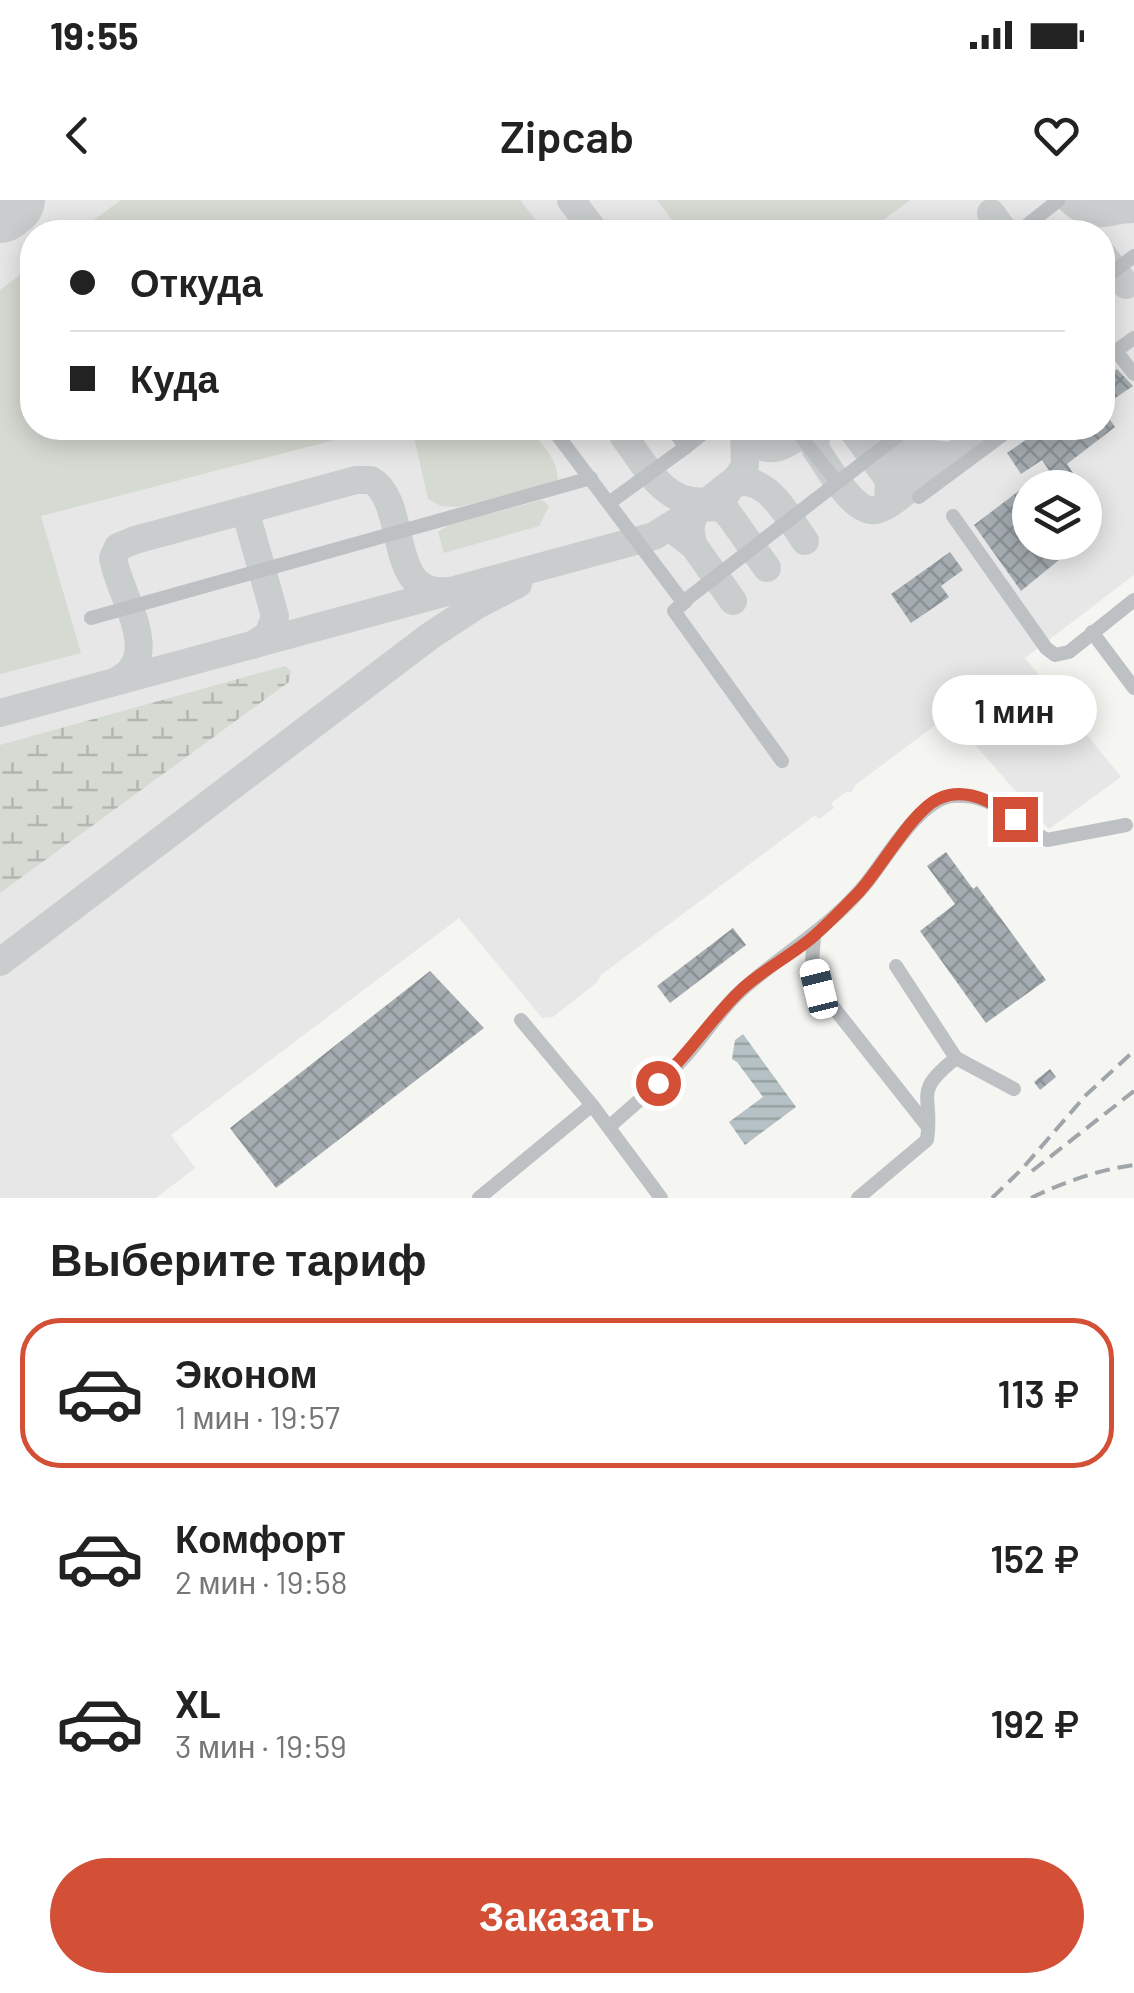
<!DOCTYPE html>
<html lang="ru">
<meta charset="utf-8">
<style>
body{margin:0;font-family:Barlow,sans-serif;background:#f6f6f6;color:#222;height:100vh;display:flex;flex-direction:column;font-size:38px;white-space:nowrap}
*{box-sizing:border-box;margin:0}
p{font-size:32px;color:#767676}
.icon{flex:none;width:55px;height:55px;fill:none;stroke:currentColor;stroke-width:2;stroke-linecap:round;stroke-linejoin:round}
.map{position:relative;height:998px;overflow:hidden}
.sheet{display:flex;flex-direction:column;background:#fff;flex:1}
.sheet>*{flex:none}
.guide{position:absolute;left:20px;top:20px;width:1095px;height:220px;border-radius:40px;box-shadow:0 5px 25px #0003;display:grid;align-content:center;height:220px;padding:0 50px;background:#fff}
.controls{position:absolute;left:1012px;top:270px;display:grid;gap:20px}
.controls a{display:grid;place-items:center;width:90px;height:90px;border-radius:50%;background:#fff;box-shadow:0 5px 25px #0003;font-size:50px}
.end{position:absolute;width:45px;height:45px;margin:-22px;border:12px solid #d34f35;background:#fff;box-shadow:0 0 0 5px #fff}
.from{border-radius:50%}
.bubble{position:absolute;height:70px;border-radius:35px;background:#fff;box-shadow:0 5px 25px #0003;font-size:32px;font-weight:600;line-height:70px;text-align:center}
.car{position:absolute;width:30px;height:60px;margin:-30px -15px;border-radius:12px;box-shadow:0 0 8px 2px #0007;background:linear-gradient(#fff 24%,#345 0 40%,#fff 0 76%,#345 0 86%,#fff 0)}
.guide b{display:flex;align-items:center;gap:35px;height:95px;font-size:38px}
.guide b+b{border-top:2px solid #e0e0e0}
.guide i{width:25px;height:25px;background:#222}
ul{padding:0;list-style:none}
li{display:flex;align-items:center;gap:30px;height:150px;margin:0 20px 15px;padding:0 30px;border:5px solid transparent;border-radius:40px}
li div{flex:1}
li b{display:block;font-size:38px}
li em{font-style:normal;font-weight:600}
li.selected{border-color:#d34f35}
li>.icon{width:90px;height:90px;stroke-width:1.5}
h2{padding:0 50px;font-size:45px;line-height:120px}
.cta{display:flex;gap:20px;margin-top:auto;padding:20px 50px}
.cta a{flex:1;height:115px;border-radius:60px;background:#d34f35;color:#fff;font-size:40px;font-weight:600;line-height:115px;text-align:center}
.status{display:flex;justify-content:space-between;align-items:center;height:70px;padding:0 50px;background:#fff;direction:ltr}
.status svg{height:28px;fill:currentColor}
header{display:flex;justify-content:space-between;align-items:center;height:130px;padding:0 50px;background:#fff;font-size:45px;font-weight:600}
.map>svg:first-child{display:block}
</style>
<div class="status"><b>19:55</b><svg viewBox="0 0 49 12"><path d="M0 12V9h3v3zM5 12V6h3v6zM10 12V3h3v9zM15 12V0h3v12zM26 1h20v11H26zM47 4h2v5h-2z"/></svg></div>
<header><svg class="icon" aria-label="back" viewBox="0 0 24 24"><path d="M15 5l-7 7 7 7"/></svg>Zipcab<svg class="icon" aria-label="heart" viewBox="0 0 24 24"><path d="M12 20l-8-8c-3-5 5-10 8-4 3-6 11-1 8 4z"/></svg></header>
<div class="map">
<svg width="1134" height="998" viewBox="0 0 1134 998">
<defs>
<pattern id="wetland-marsh" width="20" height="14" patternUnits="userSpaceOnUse" patternTransform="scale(2.5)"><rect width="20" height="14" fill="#d5dad2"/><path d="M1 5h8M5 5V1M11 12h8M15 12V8" fill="none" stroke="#b1b6b0"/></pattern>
<pattern id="water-rules" width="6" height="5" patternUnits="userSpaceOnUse" patternTransform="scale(2.5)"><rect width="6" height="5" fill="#b5c1c4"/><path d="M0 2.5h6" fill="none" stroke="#97a2a4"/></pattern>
<pattern id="building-cross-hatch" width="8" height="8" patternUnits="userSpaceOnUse" patternTransform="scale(2.5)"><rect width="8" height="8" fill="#a5acb1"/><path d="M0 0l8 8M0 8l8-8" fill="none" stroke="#8a9195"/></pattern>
</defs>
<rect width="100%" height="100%" fill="#f5f5f2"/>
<path fill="#e6e7e6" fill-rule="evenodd" d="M0 0H1134V375L1025 458 1121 577 1049 629 949 515 855 585 852 592H846L831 603 834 608 819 619 815 615 601 775 597 782 553 817 542 818 459 718 171 935 195 968 156 998H0ZM32 32H1102V228H32ZM1030 288H1085V342H1030Z"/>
<g fill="#d5dad2">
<polygon points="121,0 520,0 545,32 77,32"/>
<polygon points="657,0 910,0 867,32 681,32"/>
<polygon points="32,66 32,228 381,228 41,316 81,453 0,474 0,90"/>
<path d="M412 228H529C541 244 561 262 557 282L458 307 441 306 428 299Z"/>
<polygon points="542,300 549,306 539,326 444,353 438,332 448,325"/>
</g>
<polygon fill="url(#wetland-marsh)" points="285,466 291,471 289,482 0,693 0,545"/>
<polygon fill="url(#water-rules)" points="743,834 796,907 745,945 729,922 763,897 737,862 732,859 735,840"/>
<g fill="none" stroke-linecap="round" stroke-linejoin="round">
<g stroke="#cacdce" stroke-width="28">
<polyline points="571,0 595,32"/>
<path d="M1070 0C1096 24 1105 9 1134 9"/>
<polyline points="991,13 1005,32"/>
<polyline points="1102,54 1126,85"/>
<path d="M740 228C767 262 782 247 812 228"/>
<path d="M817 228 815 248C827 265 853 314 876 310 890 307 905 291 917 283"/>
<polyline points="851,228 889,280 888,303"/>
<polyline points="880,228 907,266"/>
<polyline points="908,228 930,254 952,256"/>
<path d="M624 237C647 267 665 307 708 301"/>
<polyline points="921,280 990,228"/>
<path d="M726 287C764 266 787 316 805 341"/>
<polyline points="726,294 745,266 744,232"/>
<polyline points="245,310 275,416 269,434 253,445"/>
<polyline points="680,335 694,346 733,401"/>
<path d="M694 346C689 331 689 321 699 308L718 307 727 312 767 368"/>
<path d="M114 482C167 459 119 396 113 358L118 347 135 340 356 280H371C410 303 385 397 447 391"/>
<polyline points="0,513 654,336 699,308 736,279"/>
<polyline points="0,762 430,436 477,405 518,384"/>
</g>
<polyline stroke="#cacdce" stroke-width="72" points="0,7 9,0"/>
</g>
<g fill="url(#building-cross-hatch)">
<polygon points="1117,169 1133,186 1102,207 1102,179"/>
<polygon points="1102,208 1115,227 1067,264 1083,288 1061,288 1042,260 1021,274 1007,253 1027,239 1025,236 1037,228 1102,228"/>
<polygon points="1024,287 1030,295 1030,342 1066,342 1071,350 1021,391 974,325"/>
<polygon points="950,352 963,370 941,386 949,397 911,423 891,394"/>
<polygon points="946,652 973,689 977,686 1046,780 986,823 920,731 955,704 927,666"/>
<polygon points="733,728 746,745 670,803 657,786"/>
<polygon points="430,771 484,828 276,988 230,928"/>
<polygon points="1050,869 1056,877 1040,890 1034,882"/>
</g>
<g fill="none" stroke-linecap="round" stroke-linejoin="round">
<g stroke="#bdc1c4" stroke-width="14">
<polyline points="1018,32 1059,0"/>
<polyline points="1102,80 1134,56"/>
<polyline points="1116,151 1134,174"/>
<polyline points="1102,161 1134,138"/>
<polyline points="552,228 683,402 908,228"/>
<polyline points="671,228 686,247 710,228"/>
<polyline points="794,228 837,282"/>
<polyline points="919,297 1012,228"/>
<polyline points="609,303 686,247"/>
<polyline points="953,316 1046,448 1055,455 1069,452 1134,400"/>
<polyline points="686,401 674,411 782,561"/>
<polyline points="91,418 591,278"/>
<polyline points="1092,432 1134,488"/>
<polyline points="814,736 812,763 819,789 928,927"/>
<polyline points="521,820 592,905 661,998"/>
<polyline points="956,858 1014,889"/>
<path d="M609 927C633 905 660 884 682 860 703 838 719 810 742 790 782 754 829 728 864 686 885 661 919 599 953 596 993 592 1015 623 1047 640L1126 625"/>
<polyline points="479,998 592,905"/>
<path d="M858 998 927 940C934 893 911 894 956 858L896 766"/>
</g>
<g stroke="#9fa5a9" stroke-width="4" stroke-dasharray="15 8" stroke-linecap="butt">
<polyline points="1032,971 1134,891"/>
<polyline points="992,998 1022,969 1086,895 1134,851"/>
<path d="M1031 998C1064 982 1097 970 1134 965"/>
</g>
</g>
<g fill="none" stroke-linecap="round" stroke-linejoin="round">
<path stroke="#d34f35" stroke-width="12" d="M658 883C688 855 710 820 740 791 762 770 791 756 814 736 829 723 844 707 858 693 880 670 912 611 938 599 965 586 994 602 1015 619"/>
</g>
</svg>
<div class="controls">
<a><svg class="icon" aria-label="layers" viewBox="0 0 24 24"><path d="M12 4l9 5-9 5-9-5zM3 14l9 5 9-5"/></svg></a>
</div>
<i class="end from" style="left:658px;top:883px"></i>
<i class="end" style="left:1015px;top:619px"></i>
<div class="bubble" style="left:932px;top:475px;width:165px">1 мин</div>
<i class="car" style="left:819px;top:789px;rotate:346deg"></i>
<div class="guide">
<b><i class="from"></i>Откуда</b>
<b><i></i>Куда</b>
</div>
</div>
<section class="sheet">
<h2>Выберите тариф</h2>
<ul>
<li class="selected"><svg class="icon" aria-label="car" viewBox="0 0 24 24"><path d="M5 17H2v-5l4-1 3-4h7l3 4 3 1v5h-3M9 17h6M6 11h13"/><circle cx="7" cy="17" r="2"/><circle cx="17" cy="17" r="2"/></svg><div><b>Эконом</b><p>1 мин · 19:57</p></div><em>113 ₽</em></li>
<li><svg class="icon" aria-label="car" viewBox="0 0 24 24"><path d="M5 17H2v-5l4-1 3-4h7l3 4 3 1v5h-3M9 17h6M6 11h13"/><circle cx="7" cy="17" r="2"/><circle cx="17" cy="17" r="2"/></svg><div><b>Комфорт</b><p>2 мин · 19:58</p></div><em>152 ₽</em></li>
<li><svg class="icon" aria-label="car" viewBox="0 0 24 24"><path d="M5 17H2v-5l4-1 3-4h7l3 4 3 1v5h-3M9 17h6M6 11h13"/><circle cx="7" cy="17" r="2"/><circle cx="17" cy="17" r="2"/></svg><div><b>XL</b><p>3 мин · 19:59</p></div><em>192 ₽</em></li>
</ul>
<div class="cta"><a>Заказать</a></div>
</section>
